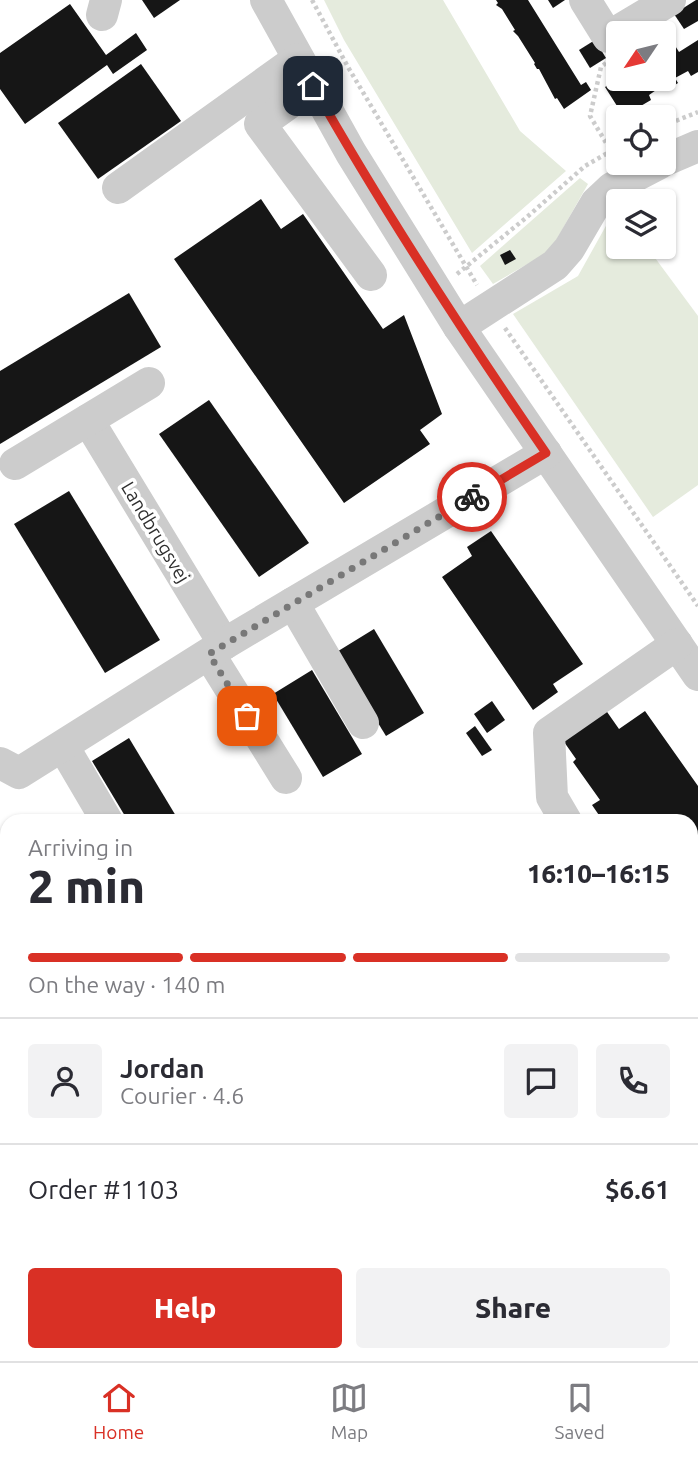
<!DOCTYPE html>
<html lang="en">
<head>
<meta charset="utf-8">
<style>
  :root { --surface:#fff; --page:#f2f2f3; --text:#2b2b33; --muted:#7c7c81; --line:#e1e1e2; --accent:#d93025 }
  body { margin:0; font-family:Ubuntu,sans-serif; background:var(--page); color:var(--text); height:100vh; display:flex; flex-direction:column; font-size:26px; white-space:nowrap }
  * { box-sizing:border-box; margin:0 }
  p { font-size:23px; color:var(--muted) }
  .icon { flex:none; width:38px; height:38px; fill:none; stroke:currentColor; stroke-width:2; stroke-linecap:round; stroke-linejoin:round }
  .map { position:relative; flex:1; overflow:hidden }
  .drawer { position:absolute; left:0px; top:814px; width:698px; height:548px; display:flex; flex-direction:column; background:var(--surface); border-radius:21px 21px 0 0; box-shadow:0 2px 5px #0004 }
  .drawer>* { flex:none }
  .needle { width:46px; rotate:235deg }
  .fabs { position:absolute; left:606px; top:21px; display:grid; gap:14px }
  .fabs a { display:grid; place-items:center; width:70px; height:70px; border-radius:7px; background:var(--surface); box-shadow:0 2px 5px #0004; font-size:35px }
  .pin { position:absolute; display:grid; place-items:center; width:60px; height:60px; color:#fff; margin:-30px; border-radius:14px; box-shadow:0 4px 10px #0006 }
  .courier { position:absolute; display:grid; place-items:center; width:70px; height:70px; margin:-35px; border:5px solid #d93025; border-radius:50%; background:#fff; color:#222; box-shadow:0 2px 9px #0007 }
  .head em { font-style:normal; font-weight:800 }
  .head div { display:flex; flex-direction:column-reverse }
  .head { display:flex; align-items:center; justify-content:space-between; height:119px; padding:0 28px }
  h1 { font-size:46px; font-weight:800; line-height:52px }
  .bar { display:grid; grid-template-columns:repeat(4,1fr); gap:10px 7px; align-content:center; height:84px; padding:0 28px }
  .bar i { height:9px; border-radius:5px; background:var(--line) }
  .bar .current { background:var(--accent) }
  .bar p { grid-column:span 4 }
  .line { display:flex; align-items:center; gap:18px; padding:0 28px; border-top:2px solid var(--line) }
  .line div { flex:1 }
  .round { display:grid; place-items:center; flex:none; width:74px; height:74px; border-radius:7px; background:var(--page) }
  .primary-button { display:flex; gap:14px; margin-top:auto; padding:14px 28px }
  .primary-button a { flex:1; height:80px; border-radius:7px; background:var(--accent); color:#fff; font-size:28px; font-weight:800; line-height:80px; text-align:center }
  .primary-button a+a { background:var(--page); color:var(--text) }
  .menu { display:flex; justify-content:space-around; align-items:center; height:98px; border-top:2px solid var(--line); background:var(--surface); font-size:19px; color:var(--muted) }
  .menu a { display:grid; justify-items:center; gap:4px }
  .menu .current { color:var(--accent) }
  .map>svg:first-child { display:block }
</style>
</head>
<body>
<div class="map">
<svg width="698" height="1361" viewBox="0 0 698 1361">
  <rect width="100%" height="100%" fill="#fff"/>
  <!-- green -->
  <g fill="#e5ebdd">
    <polygon points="324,0 443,0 520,131 566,171 472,253 344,40"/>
    <polygon points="580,178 588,184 550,251 493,284 480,266"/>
    <polygon points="617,206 618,247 647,247 698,316 698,485 653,517 513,314 578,276"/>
  </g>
  <!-- building -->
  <g fill="#161616">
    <polygon points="142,0 180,0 154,18"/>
    <polygon points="496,0 528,0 581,85 586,82 591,90 564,109 557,98 555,99 539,69 537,69 534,64 535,63 518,36 513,31 515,30 502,9 496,5 498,3"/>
    <polygon points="548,0 565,0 553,8"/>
    <polygon points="696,0 698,0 698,21 684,29 674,14"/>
    <polygon points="70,4 106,55 136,33 147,50 113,74 107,65 25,124 0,89 0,53"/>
    <polygon points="595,40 606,58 590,68 579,50"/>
    <polygon points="698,40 698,72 691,76 688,71 675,78 678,83 665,91 662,86 649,95 651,100 639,107 646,117 624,117 605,87 616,80 618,83 625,79 663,79 663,51 674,44 679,52"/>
    <polygon points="141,64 181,121 98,179 58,123"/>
    <polygon points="261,199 281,229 303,214 383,329 404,315 442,414 420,430 430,444 344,503 174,259"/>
    <polygon points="510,250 516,259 505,265 500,255"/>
    <polygon points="129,293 161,347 0,444 0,371"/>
    <polygon points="209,400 309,543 259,577 159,434"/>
    <polygon points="69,491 160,640 105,673 14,524"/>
    <polygon points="491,531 583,664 553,684 558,692 533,710 442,577 472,556 467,547"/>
    <polygon points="374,629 424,713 386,736 335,653"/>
    <polygon points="312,670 362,754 323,777 273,694"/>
    <polygon points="492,701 505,720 487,733 474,714"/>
    <polygon points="605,709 619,729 645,711 698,786 698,846 691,850 691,821 603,821 592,805 600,800 573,762 576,759 562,739"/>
    <polygon points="475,726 492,750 482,756 466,733"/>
    <polygon points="129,738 179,821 128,821 92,761"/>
    <polygon points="698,909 698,997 694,1000 691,997 691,913"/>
    <polygon points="7,1074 7,1106 3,1108 0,1103 0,1078"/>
    <polygon points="691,1115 698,1124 698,1254 691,1244"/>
    <polygon points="0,1271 7,1283 7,1342 0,1346"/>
    <polygon points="294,1354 342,1354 346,1361 282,1361"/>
    <polygon points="524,1354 538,1354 542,1361 529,1361"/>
    <polygon points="604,1354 640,1354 642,1361 605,1361"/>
  </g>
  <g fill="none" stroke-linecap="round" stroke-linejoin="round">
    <!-- path -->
    <g stroke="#ccc" stroke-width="4.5" stroke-dasharray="3.5 3.5" stroke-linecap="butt">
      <polyline points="312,0 348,67 477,285"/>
      <polyline points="606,63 601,67 590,116 611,151"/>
      <polyline points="663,126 698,112"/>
      <polyline points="457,274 527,217 585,166 618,147"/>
      <polyline points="505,328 698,606"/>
    </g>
    <!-- minor -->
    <g stroke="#ccc" stroke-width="32">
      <polyline points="266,0 351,153 459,327 698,675"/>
      <polyline points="585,0 608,37 670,0"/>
      <polyline points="102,15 106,0"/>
      <polyline points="313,86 260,124 371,275"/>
      <polyline points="663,161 698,146"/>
      <polyline points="118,188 298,59"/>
      <polyline points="459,327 555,265 569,249 596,203 612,188 660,163"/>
      <polyline points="88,420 224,644"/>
      <polyline points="15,464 149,383"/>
      <polyline points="293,603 363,723"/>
      <polyline points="209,654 286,778"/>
      <polyline points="63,746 107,821"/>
      <polyline points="0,763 19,773 224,644 546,453"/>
      <polyline points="566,821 552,797 549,733 677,644"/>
      <polyline points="0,1199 7,1211"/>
      <polyline points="92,1354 95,1361"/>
      <polyline points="249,1361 261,1354"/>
    </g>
  </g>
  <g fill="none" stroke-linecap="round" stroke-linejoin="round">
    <!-- done -->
    <polyline stroke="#787878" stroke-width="7" stroke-dasharray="0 12.6" points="247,716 209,654 472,497"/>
    <!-- route -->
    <path stroke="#d93025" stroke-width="9" d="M313,86c72,127 151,248 233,367l-74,44"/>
  </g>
  <g text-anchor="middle" stroke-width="7" stroke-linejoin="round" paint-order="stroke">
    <!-- street labels -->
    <g font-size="19" fill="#2f2f2f" stroke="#fff">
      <text transform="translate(156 532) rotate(59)" y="7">Landbrugsvej</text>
    </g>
  </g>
</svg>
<div class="fabs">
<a><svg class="needle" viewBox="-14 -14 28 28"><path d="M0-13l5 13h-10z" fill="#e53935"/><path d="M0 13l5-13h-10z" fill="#7c7c81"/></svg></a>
<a><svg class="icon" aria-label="locate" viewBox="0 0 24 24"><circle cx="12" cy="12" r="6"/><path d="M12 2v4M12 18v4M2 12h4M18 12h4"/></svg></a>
<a><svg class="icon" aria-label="layers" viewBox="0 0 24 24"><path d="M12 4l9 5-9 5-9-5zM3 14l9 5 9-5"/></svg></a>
</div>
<div class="pin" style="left:247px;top:716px;background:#ea580c"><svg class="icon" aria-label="bag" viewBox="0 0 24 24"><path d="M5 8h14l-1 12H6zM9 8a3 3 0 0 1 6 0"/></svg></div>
<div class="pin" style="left:313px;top:86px;background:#1f2937"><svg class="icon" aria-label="home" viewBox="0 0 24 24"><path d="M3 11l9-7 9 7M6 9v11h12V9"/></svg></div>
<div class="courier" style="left:472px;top:497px"><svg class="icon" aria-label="bike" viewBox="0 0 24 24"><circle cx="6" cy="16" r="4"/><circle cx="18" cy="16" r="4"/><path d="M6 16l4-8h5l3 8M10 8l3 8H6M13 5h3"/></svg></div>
<section class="drawer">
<div class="head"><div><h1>2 min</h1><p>Arriving in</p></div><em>16:10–16:15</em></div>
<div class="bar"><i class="current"></i><i class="current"></i><i class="current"></i><i></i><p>On the way · 140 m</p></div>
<div class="line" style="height:126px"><a class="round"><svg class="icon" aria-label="person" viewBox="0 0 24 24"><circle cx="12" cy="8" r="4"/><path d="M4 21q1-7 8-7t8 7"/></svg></a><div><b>Jordan</b><p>Courier · 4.6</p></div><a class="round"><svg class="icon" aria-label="chat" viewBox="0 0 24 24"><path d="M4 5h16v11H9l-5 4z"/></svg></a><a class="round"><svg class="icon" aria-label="phone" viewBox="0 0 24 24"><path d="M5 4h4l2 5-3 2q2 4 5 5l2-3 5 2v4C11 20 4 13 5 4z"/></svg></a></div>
<div class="line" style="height:91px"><div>Order #1103</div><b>$6.61</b></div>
<div class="primary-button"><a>Help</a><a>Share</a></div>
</section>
</div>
<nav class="menu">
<a class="current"><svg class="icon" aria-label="home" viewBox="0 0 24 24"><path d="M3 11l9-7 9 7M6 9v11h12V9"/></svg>Home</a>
<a><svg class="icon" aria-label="map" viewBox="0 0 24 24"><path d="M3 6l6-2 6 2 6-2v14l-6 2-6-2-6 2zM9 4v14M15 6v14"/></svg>Map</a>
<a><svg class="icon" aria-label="saved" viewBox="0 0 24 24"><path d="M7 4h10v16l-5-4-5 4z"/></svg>Saved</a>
</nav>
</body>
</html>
